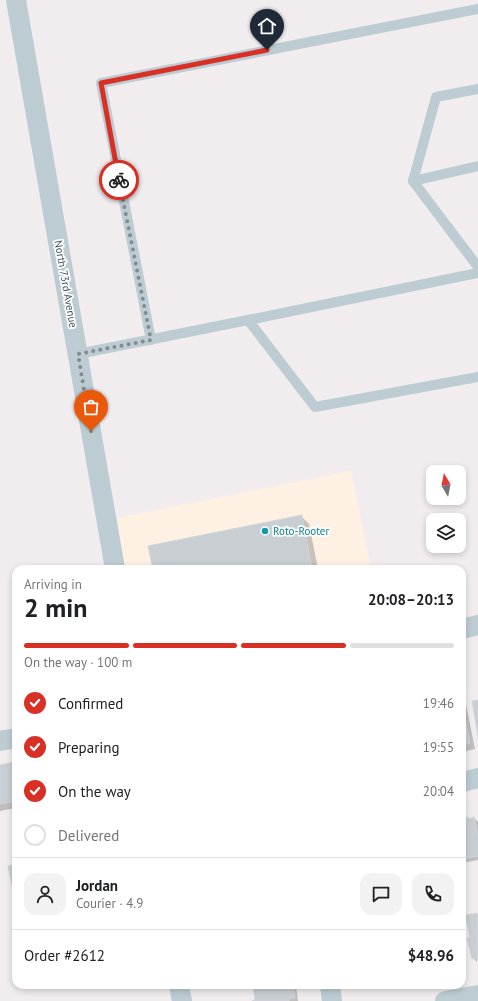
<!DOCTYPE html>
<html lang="en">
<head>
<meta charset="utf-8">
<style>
  :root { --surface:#fff; --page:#f2f2f2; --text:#202124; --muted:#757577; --line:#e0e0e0; --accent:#d93025 }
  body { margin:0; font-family:"PT Sans",sans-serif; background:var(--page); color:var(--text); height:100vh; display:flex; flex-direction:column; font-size:15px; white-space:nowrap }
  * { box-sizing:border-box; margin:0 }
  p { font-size:13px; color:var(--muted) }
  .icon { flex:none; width:22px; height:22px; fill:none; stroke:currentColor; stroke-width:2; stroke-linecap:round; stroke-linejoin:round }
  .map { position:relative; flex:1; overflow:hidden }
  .drawer { position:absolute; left:12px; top:565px; width:454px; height:424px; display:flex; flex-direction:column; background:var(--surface); border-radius:12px; box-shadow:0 2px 6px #0003 }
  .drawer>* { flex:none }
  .needle { width:26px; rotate:350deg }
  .fabs { position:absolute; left:426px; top:465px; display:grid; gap:8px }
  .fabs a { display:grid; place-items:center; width:40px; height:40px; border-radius:8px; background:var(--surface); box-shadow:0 2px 6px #0003; font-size:20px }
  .pin { position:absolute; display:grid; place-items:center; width:34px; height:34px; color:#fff; margin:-41px -17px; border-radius:50% 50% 50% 0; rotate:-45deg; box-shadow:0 0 4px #0007 }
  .pin .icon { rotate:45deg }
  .courier { position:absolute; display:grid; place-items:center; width:40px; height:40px; margin:-20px; border:3px solid #d93025; border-radius:50%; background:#fff; color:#222; box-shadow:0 1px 5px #0007 }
  .headline em { font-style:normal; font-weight:700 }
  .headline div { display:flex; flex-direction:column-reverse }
  .headline { display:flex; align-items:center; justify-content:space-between; height:68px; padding:0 12px }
  h1 { font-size:26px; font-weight:700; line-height:30px }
  .bar { display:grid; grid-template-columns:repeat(4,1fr); gap:6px 4px; align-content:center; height:48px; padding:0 12px }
  .bar i { height:5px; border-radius:3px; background:var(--line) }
  .bar .current { background:var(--accent) }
  .bar p { grid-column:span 4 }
  .line { display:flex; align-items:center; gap:10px; padding:0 12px; border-top:1px solid var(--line) }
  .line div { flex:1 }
  .round { display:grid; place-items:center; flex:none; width:42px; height:42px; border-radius:12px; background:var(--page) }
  ol { padding:0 12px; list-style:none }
  li { display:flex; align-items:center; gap:12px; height:44px }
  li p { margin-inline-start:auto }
  li .icon { padding:4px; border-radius:50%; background:var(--accent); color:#fff; stroke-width:4 }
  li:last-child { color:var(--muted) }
  li i { width:22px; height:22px; border:2px solid var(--line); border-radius:50% }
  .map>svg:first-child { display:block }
</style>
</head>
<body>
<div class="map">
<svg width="478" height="1001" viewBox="0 0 478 1001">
  <rect width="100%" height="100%" fill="#f1edee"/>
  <!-- commercial -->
  <polygon fill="#fef1e4" points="351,471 371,569 125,569 117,518"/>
  <!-- shadow -->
  <g fill="#0003">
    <polygon points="301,516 309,524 318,569 154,569"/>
    <polygon points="462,692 464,694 475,749 462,752"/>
    <polygon points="14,764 16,766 16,808 0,811 0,766"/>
    <polygon points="474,818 478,822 478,860 462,863 462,820"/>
    <polygon points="477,914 478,915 477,962 473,958 471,938"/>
    <polygon points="268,985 296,985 298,1001 256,1001"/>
  </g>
  <!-- building -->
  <g fill="#c9ced3" stroke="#d1d5da">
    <polygon points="302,515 312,569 153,569 148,546"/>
    <polygon points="478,700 478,736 472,701"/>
    <polygon points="462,704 470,743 462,745"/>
    <polygon points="14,762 16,773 16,801 0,804 0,765"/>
    <polygon points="468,817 469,819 474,817 478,836 478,856 462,859 462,819"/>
    <polygon points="16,864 16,904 8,866"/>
    <polygon points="477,913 478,958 472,959 467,938 470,938 465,915"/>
    <polygon points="263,985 293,985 295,998 289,998 289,1001 252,1001 255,1000 253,987"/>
  </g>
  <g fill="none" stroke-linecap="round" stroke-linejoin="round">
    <!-- service -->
    <g stroke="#bcccd2" stroke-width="10">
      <polyline points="413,181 436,97 478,89"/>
      <polyline points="413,181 478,267"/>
      <polyline points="413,181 478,166"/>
      <polyline points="248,320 315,407 478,377"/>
      <polyline points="151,340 101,83 478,9"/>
      <polyline points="78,354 248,320 478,273"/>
    </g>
    <!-- minor -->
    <g stroke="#bcccd2" stroke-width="20">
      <polyline points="16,0 115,569"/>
      <polyline points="462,629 478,625"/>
      <polyline points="0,741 16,738"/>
      <polyline points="462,782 478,778"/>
      <polyline points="179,985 182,1001"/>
      <polyline points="330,985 332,1001"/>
      <polyline points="445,1001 478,995"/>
    </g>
  </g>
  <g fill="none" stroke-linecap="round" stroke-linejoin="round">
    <!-- done -->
    <polyline stroke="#818b90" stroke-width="4" stroke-dasharray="0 7.2" points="91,431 78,354 151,340 119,180"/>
    <!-- route -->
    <polyline stroke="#d93025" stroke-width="5" points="119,180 101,83 267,50"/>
  </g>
  <!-- markers -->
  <circle fill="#0f9aa8" stroke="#fff" stroke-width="1.5" cx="265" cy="531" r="4"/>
  <g text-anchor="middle" stroke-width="3.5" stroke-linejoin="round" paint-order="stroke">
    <!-- street labels -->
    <g font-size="11" fill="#44565d" stroke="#fff">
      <text transform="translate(66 284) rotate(80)" y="4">North 73rd Avenue</text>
    </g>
    <!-- culture labels -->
    <g font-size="11" fill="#0d838f" stroke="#fff" text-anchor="start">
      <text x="273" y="535">Roto-Rooter</text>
    </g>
  </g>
</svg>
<div class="fabs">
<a><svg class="needle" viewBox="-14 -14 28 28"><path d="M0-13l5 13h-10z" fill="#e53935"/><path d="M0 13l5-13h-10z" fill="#757577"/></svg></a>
<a><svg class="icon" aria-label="layers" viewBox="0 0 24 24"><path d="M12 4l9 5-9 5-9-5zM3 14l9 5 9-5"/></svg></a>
</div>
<div class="pin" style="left:91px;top:431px;background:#ea580c"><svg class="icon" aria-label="bag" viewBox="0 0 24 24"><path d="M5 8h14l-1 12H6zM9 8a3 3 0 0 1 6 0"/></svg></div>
<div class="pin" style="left:267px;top:50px;background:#1f2937"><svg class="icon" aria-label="home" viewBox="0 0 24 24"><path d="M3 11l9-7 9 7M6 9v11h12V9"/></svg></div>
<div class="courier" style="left:119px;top:180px"><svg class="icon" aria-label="bike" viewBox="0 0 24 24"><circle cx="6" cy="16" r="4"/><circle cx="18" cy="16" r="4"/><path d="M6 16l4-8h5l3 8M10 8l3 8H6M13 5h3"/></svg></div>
<section class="drawer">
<div class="headline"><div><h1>2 min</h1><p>Arriving in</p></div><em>20:08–20:13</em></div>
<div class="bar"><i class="current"></i><i class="current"></i><i class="current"></i><i></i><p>On the way · 100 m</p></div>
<ol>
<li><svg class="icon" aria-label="check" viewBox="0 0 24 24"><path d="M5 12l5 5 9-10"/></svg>Confirmed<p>19:46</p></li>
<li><svg class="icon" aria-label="check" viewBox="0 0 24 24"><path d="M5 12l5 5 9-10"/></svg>Preparing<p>19:55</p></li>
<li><svg class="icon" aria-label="check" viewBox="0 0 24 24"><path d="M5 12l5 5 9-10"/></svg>On the way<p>20:04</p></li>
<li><i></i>Delivered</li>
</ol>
<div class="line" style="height:72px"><a class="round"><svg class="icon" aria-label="person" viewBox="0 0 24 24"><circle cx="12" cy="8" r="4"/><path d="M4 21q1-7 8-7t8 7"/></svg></a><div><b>Jordan</b><p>Courier · 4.9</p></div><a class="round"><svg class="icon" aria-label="chat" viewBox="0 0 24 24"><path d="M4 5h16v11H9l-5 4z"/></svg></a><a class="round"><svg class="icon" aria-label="phone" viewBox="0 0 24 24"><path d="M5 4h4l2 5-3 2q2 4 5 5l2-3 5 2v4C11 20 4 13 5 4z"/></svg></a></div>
<div class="line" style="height:52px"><div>Order #2612</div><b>$48.96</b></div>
</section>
</div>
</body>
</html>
